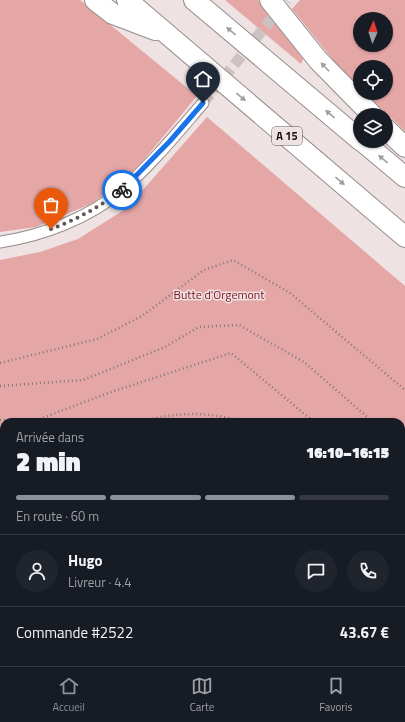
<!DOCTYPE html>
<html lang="fr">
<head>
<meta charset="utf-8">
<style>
  :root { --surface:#171b24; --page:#20242c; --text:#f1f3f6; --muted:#9ea1a6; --line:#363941; --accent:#8c9099 }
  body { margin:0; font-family:"Titillium Web",sans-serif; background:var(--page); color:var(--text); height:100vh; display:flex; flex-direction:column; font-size:15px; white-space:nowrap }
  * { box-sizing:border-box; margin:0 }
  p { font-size:13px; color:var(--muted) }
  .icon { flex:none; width:22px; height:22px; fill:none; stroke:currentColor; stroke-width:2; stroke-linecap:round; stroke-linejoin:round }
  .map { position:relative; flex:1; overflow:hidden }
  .panel { position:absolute; left:0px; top:418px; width:405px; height:248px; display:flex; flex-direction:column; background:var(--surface); border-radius:12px 12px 0 0; box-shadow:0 1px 3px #0004 }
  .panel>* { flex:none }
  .needle { width:26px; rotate:3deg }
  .controls { position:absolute; left:353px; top:12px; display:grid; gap:8px }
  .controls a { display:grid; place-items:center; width:40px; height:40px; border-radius:50%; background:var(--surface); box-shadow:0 1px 3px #0004; font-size:20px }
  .pin { position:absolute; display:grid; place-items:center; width:34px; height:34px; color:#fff; margin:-41px -17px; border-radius:50% 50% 50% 0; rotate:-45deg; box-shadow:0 0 4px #0007 }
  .pin .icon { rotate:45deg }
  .courier { position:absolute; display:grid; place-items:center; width:40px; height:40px; margin:-20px; border:3px solid #1a73e8; border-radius:50%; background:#fff; color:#222; box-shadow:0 1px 5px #0007 }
  .head em { font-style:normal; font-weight:800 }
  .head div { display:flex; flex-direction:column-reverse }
  .head { display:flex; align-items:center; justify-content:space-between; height:68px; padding:0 16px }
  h1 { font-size:26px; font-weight:800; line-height:30px }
  .bar { display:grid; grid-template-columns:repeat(4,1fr); gap:6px 4px; align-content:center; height:48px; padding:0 16px }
  .bar i { height:5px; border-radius:3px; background:var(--line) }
  .bar .on { background:var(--accent) }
  .bar p { grid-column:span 4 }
  .line { display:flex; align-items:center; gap:10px; padding:0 16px; border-top:1px solid var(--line) }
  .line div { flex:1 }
  .round { display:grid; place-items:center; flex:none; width:42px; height:42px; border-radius:21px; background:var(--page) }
  .dock { display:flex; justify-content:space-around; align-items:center; height:56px; border-top:1px solid var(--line); background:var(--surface); font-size:11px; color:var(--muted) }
  .dock a { display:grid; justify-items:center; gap:2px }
  .dock .on { color:var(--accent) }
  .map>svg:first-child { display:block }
</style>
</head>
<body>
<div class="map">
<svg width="405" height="666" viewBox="0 0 405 666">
  <rect width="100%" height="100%" fill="#eee2e2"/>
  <!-- green -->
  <g fill="#e5a6a6" fill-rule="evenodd">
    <polygon points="0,0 80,0 197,96 138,167 93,203 36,227 0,232"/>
    <polygon points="225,0 258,0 303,59 301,64"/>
    <path d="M300,0h105v131l-40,-38h21v-26h-26v22l-22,-23 -46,-57zM360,19h26v26h-26z"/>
    <path d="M207,117l198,169v380h-405v-406l40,-8 38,-13 49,-31zM4,422h397v240h-397z"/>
  </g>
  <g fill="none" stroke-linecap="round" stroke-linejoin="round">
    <!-- minor-tunnel -->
    <polyline stroke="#cdc2c2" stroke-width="11" stroke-dasharray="11 5.5" stroke-linecap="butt" points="203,103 287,0"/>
    <defs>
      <path id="minor" d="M0,242c42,-6 89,-24 122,-52 30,-26 55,-57 81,-87"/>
      <g id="motorway">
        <polyline points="95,0 113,14 155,30"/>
        <polyline points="127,0 405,237"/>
        <polyline points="194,0 360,140"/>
        <polyline points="270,0 318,60 372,115"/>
        <polyline points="386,129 405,147"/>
        <polyline points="362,141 405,177"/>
      </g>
    </defs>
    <!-- minor casing -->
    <use href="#minor" stroke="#968c8b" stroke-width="13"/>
    <!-- motorway casing -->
    <use href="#motorway" stroke="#968c8b" stroke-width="22"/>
    <!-- path -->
    <g stroke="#817979" stroke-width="2.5" stroke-dasharray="1 3" stroke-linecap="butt">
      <polyline points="0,363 97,339 142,316 204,270 233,260 290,293 405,390"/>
      <polyline points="0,386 83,380 165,347 199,327 239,325 304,362 373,422"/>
      <polyline points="0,420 37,422"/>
      <polyline points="32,422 108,393 231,353 314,422"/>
      <path d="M137,422c37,-9 69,-12 106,0"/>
      <polyline points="401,446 405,450"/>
      <polyline points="401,487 405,489"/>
      <polyline points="401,535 405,540"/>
      <polyline points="401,575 405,568"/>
      <polyline points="0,637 4,638"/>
      <polyline points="77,662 89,666"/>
      <polyline points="126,662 129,666"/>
      <polyline points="222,662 225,666"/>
      <polyline points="350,666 353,662"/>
    </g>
    <!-- minor -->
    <use href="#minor" stroke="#fff" stroke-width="11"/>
    <!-- motorway -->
    <use href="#motorway" stroke="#fff" stroke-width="20"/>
  </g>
  <!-- one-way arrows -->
  <defs><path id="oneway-solid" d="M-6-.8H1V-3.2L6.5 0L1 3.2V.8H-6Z"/></defs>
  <g fill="#a09e9e">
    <use href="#oneway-solid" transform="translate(231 31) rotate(-140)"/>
    <use href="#oneway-solid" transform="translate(325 67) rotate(-134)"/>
    <use href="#oneway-solid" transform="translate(241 97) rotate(40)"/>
    <use href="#oneway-solid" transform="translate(330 114) rotate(-140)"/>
    <use href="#oneway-solid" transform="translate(383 159) rotate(-140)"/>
    <use href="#oneway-solid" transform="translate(340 181) rotate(40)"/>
  </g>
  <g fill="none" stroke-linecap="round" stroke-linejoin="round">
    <!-- done -->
    <path stroke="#5e5858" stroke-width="4" stroke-dasharray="0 7.2" d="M51,229c25,-9 50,-23 71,-39"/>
    <!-- route -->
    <polyline stroke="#1a73e8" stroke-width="5" points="122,190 170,141 203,103"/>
  </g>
  <g text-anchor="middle" stroke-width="3" stroke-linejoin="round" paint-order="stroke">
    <!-- shield labels -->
    <rect fill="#eee2e2" stroke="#534d4d" stroke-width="1" x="272" y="127" width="30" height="18" rx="3"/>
    <g font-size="11" font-weight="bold" fill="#110d0d">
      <text x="287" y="140">A 15</text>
    </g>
    <!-- park labels -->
    <g font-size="12" fill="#801324" stroke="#eee2e2">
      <text x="219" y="299">Butte d'Orgemont</text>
    </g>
  </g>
</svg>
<div class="controls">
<a><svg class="needle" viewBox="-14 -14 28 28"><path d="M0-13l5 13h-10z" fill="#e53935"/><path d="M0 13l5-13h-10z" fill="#9ea1a6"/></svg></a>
<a><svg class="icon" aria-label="locate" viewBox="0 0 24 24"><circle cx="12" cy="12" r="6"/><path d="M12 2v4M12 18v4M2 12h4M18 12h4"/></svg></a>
<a><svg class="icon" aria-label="layers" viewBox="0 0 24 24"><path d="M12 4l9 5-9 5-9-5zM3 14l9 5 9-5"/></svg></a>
</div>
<div class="pin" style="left:51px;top:229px;background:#ea580c"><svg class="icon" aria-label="bag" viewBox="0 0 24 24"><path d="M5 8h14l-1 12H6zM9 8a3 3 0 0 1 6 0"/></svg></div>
<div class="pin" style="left:203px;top:103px;background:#1f2937"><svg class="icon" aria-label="home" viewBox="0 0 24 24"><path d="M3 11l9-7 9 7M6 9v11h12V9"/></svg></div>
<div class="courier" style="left:122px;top:190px"><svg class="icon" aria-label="bike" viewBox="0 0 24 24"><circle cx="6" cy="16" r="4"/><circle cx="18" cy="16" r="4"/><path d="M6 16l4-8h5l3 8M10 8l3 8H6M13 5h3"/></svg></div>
<section class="panel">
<div class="head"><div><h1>2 min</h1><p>Arrivée dans</p></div><em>16:10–16:15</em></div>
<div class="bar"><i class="on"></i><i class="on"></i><i class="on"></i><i></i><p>En route · 60 m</p></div>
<div class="line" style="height:72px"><a class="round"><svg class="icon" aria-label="person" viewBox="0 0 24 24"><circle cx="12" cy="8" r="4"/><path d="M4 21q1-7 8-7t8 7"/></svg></a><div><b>Hugo</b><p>Livreur · 4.4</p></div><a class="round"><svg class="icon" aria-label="chat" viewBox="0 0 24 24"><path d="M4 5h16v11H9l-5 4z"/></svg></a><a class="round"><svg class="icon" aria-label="phone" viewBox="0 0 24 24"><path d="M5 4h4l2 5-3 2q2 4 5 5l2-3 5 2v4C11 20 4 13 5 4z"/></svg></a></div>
<div class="line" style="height:52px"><div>Commande #2522</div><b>43.67 €</b></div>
</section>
</div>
<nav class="dock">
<a class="on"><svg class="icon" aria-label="home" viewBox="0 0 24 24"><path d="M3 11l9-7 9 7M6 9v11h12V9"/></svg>Accueil</a>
<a><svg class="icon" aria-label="map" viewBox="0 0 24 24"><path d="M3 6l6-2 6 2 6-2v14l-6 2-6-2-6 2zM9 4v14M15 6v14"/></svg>Carte</a>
<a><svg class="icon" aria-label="saved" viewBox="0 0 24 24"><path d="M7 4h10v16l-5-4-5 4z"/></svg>Favoris</a>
</nav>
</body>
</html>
